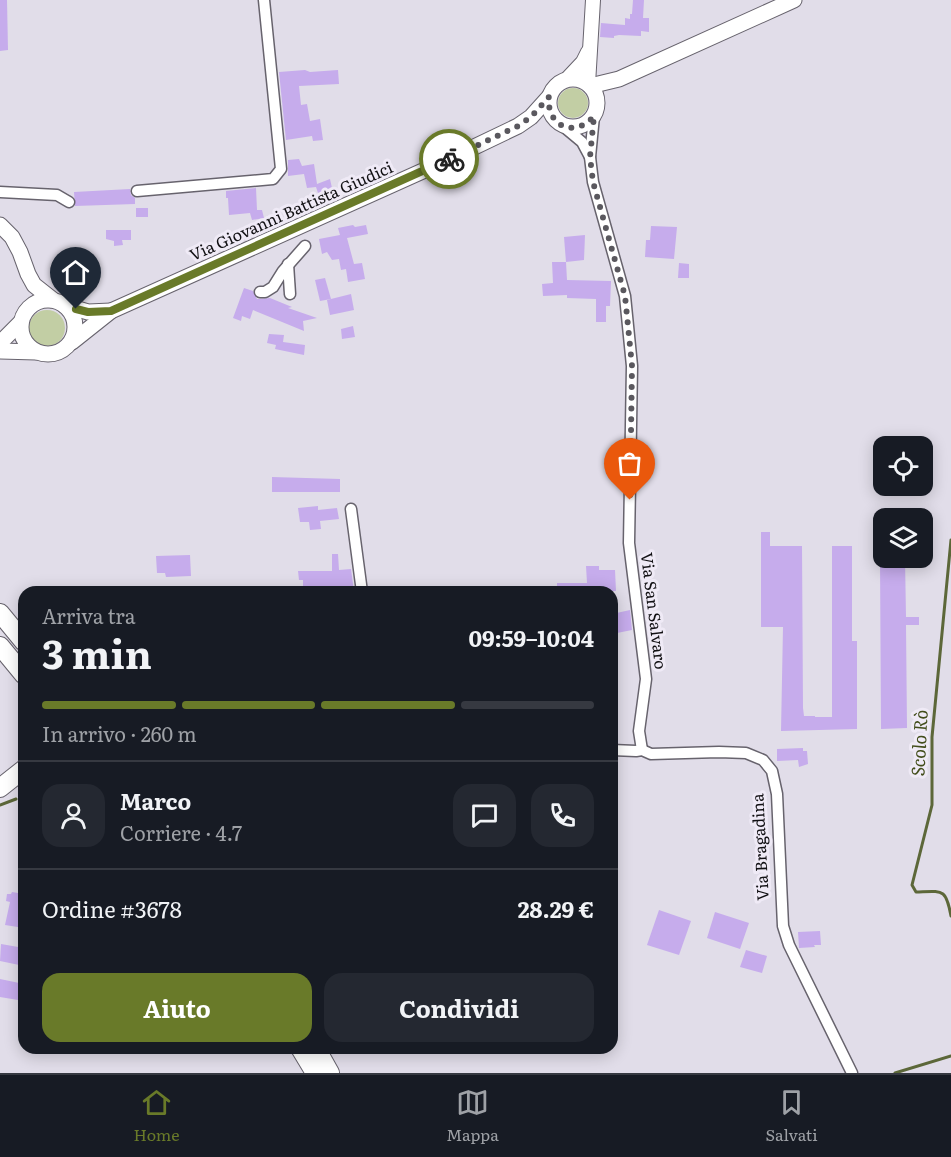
<!DOCTYPE html>
<html lang="it">
<head>
<meta charset="utf-8">
<style>
  :root { --surface:#171b24; --page:#242831; --text:#f1f3f6; --muted:#9ea1a6; --line:#363941; --accent:#697a29 }
  body { margin:0; font-family:Literata,serif; background:var(--page); color:var(--text); height:100vh; display:flex; flex-direction:column; font-size:22px; white-space:nowrap }
  * { box-sizing:border-box; margin:0 }
  p { font-size:20px; color:var(--muted) }
  .icon { flex:none; width:33px; height:33px; fill:none; stroke:currentColor; stroke-width:2; stroke-linecap:round; stroke-linejoin:round }
  .map { position:relative; flex:1; overflow:hidden }
  .details { position:absolute; left:18px; top:586px; width:600px; height:468px; display:flex; flex-direction:column; background:var(--surface); border-radius:18px; box-shadow:0 3px 15px #0003 }
  .details>* { flex:none }
  .tools { position:absolute; left:873px; top:436px; display:grid; gap:12px }
  .tools a { display:grid; place-items:center; width:60px; height:60px; border-radius:12px; background:var(--surface); box-shadow:0 3px 15px #0003; font-size:30px }
  .pin { position:absolute; display:grid; place-items:center; width:51px; height:51px; color:#fff; margin:-62px -26px; border-radius:50% 50% 50% 0; rotate:-45deg; box-shadow:0 0 6px #0007 }
  .pin .icon { rotate:45deg }
  .courier { position:absolute; display:grid; place-items:center; width:60px; height:60px; margin:-30px; border:4px solid #697a29; border-radius:50%; background:#fff; color:#222; box-shadow:0 2px 8px #0007 }
  .overview em { font-style:normal; font-weight:700 }
  .overview div { display:flex; flex-direction:column-reverse }
  .overview { display:flex; align-items:center; justify-content:space-between; height:102px; padding:0 24px }
  h1 { font-size:39px; font-weight:700; line-height:45px }
  .bar { display:grid; grid-template-columns:repeat(4,1fr); gap:9px 6px; align-content:center; height:72px; padding:0 24px }
  .bar i { height:8px; border-radius:4px; background:var(--line) }
  .bar .on { background:var(--accent) }
  .bar p { grid-column:span 4 }
  .line { display:flex; align-items:center; gap:15px; padding:0 24px; border-top:2px solid var(--line) }
  .line div { flex:1 }
  .round { display:grid; place-items:center; flex:none; width:63px; height:63px; border-radius:18px; background:var(--page) }
  .primary-button { display:flex; gap:12px; margin-top:auto; padding:12px 24px }
  .primary-button a { flex:1; height:69px; border-radius:18px; background:var(--accent); color:#fff; font-size:24px; font-weight:700; line-height:69px; text-align:center }
  .primary-button a+a { background:var(--page); color:var(--text) }
  .dock { display:flex; justify-content:space-around; align-items:center; height:84px; border-top:2px solid var(--line); background:var(--surface); font-size:16px; color:var(--muted) }
  .dock a { display:grid; justify-items:center; gap:3px }
  .dock .on { color:var(--accent) }
  .map>svg:first-child { display:block }
</style>
</head>
<body>
<div class="map">
<svg width="951" height="1073" viewBox="0 0 951 1073">
  <rect width="100%" height="100%" fill="#e1dde9"/>
  <!-- green -->
  <g fill="#c2cea4">
    <circle cx="573" cy="103" r="15"/>
    <circle cx="47" cy="328" r="18"/>
  </g>
  <g fill="none" stroke-linecap="round" stroke-linejoin="round">
    <!-- stream -->
    <g stroke="#5c6739" stroke-width="3">
      <path d="M951,540l-19,197v68l-20,80 4,7c27,-1 30,-4 35,24"/>
      <polyline points="0,805 16,799"/>
      <polyline points="895,1073 951,1056"/>
    </g>
  </g>
  <!-- building -->
  <g fill="#c6acec">
    <polygon points="0,0 7,0 8,50 0,51"/>
    <polygon points="633,0 644,0 643,18 649,18 649,32 641,31 641,36 619,35 614,36 614,38 600,37 601,23 625,25 625,18 630,19 630,14 632,14"/>
    <polygon points="305,70 310,72 338,70 339,84 299,86 301,105 307,104 310,121 320,119 323,140 313,141 312,136 286,140 279,72"/>
    <polygon points="299,159 302,166 314,164 317,184 330,179 332,188 318,193 316,187 307,188 304,174 288,176 288,160"/>
    <polygon points="256,188 257,210 262,210 264,218 252,220 250,213 229,215 228,198 226,198 226,191"/>
    <polygon points="130,189 131,195 135,198 135,204 75,206 74,192"/>
    <rect x="136" y="208" width="12" height="9"/>
    <polygon points="353,225 355,227 366,225 368,234 347,238 354,264 362,263 365,279 348,282 346,269 341,270 339,259 332,260 327,252 322,254 319,239 340,235 338,228"/>
    <polygon points="651,226 677,227 674,259 645,257 646,240 650,240"/>
    <polygon points="106,230 131,230 131,240 122,240 123,245 114,246 114,241 106,239"/>
    <polygon points="585,235 584,260 566,262 564,237"/>
    <polygon points="552,262 566,262 567,280 611,281 610,306 606,306 606,322 596,322 596,299 567,298 567,295 543,296 542,284 553,283"/>
    <polygon points="679,263 689,264 689,278 678,278"/>
    <polygon points="325,278 331,299 320,301 315,280"/>
    <polygon points="244,288 253,291 257,299 270,298 292,307 288,308 317,318 303,321 304,331 253,310 250,319 242,316 241,321 233,318"/>
    <polygon points="351,294 354,310 330,315 327,300"/>
    <polygon points="353,326 355,337 342,339 341,329"/>
    <polygon points="269,334 284,335 283,342 305,345 304,355 275,349 276,345 267,343"/>
    <polygon points="272,477 340,479 340,492 272,492"/>
    <polygon points="318,506 318,510 337,508 339,519 320,521 321,529 310,530 309,522 300,522 298,508"/>
    <polygon points="761,532 770,532 770,546 802,546 803,708 804,716 815,716 815,717 832,717 832,546 852,546 852,641 857,641 857,729 781,731 783,627 761,627"/>
    <polygon points="332,554 338,554 339,570 351,569 354,592 303,592 303,580 299,580 298,571 332,571"/>
    <polygon points="190,555 191,576 166,577 165,573 157,573 156,556"/>
    <polygon points="880,558 905,558 906,617 919,617 919,625 906,625 907,728 881,729"/>
    <polygon points="586,566 599,566 599,570 615,570 616,591 557,591 557,583 587,583"/>
    <polygon points="630,610 632,630 612,634 612,614"/>
    <polygon points="803,748 803,751 807,751 808,764 799,767 798,760 777,761 777,749"/>
    <polygon points="12,892 24,894 24,928 5,925 10,902 6,901 7,894 11,894"/>
    <polygon points="659,910 691,921 679,955 647,945"/>
    <polygon points="715,912 749,923 740,949 707,938"/>
    <polygon points="820,931 821,945 814,945 815,947 799,948 798,932"/>
    <polygon points="1,944 24,948 24,966 0,961"/>
    <polygon points="746,950 767,956 762,973 740,967"/>
    <polygon points="0,979 24,984 24,1001 0,997"/>
  </g>
  <g fill="none" stroke-linecap="round" stroke-linejoin="round">
    <defs>
      <g id="minor">
        <polyline points="594,116 590,157 593,182 625,296 632,366 629,543 646,679 639,731 642,750"/>
        <polyline points="564,127 582,142 590,157"/>
        <polyline points="137,191 273,179 281,169 264,0"/>
        <polyline points="0,192 57,195 69,202"/>
        <polyline points="288,264 290,294"/>
        <polyline points="260,292 265,292 273,287 283,271 305,246"/>
        <polyline points="351,509 362,592"/>
        <polyline points="612,750 636,751 642,750 651,754 719,752 746,753 763,760 772,771 777,794 783,926 789,945 852,1073"/>
      </g>
      <g id="tertiary">
        <polyline points="567,79 583,62 588,52"/>
        <polyline points="588,84 593,0"/>
      </g>
      <g id="secondary">
        <circle cx="573" cy="103" r="24"/>
        <polyline points="590,86 619,79 794,0"/>
        <polyline points="0,225 12,237 20,252 28,274 34,285 53,300"/>
        <circle cx="48" cy="327" r="27"/>
        <polyline points="64,305 88,312 111,311"/>
        <polyline points="72,342 111,311 445,161 518,126 531,117 549,97"/>
        <polyline points="0,343 21,322"/>
        <polyline points="0,351 36,352"/>
      </g>
      <g id="trunk">
        <polyline points="0,613 24,642"/>
        <polyline points="0,646 24,675"/>
        <polyline points="0,788 24,769"/>
        <polyline points="300,1048 315,1073"/>
        <polyline points="316,1048 330,1073"/>
      </g>
    </defs>
    <!-- minor casing -->
    <use href="#minor" stroke="#67636d" stroke-width="13"/>
    <!-- tertiary casing -->
    <use href="#tertiary" stroke="#67636d" stroke-width="16"/>
    <!-- secondary casing -->
    <use href="#secondary" stroke="#67636d" stroke-width="17"/>
    <!-- trunk casing -->
    <use href="#trunk" stroke="#67636d" stroke-width="20"/>
    <!-- minor -->
    <use href="#minor" stroke="#fff" stroke-width="10"/>
    <!-- tertiary -->
    <use href="#tertiary" stroke="#fff" stroke-width="14"/>
    <!-- secondary -->
    <use href="#secondary" stroke="#fff" stroke-width="15"/>
    <!-- trunk -->
    <use href="#trunk" stroke="#fff" stroke-width="18"/>
  </g>
  <g fill="none" stroke-linecap="round" stroke-linejoin="round">
    <!-- done -->
    <path stroke="#5a585e" stroke-width="6" stroke-dasharray="0 10.8" d="M449,159l69,-33 13,-9 18,-20c-3,29 26,42 45,19l-4,41 3,25 32,114 7,70 -2,134"/>
    <!-- route -->
    <polyline stroke="#697a29" stroke-width="8" points="76,309 88,312 111,311 449,159"/>
  </g>
  <g text-anchor="middle" stroke-width="6" stroke-linejoin="round" paint-order="stroke">
    <!-- street labels -->
    <g font-size="16" fill="#111013" stroke="#efeaf6">
      <text transform="translate(291 211) rotate(-24)" y="6">Via Giovanni Battista Giudici</text>
      <text transform="translate(654 611) rotate(83)" y="6">Via San Salvaro</text>
      <text transform="translate(760 847) rotate(-93)" y="6">Via Bragadina</text>
    </g>
    <!-- water labels -->
    <g font-size="18" font-style="italic" fill="#424d1b" stroke="#efeaf6">
      <text transform="translate(920 743) rotate(-87)" y="6">Scolo Rò</text>
    </g>
  </g>
</svg>
<div class="tools">
<a><svg class="icon" aria-label="locate" viewBox="0 0 24 24"><circle cx="12" cy="12" r="6"/><path d="M12 2v4M12 18v4M2 12h4M18 12h4"/></svg></a>
<a><svg class="icon" aria-label="layers" viewBox="0 0 24 24"><path d="M12 4l9 5-9 5-9-5zM3 14l9 5 9-5"/></svg></a>
</div>
<div class="pin" style="left:630px;top:500px;background:#ea580c"><svg class="icon" aria-label="bag" viewBox="0 0 24 24"><path d="M5 8h14l-1 12H6zM9 8a3 3 0 0 1 6 0"/></svg></div>
<div class="pin" style="left:76px;top:309px;background:#1f2937"><svg class="icon" aria-label="home" viewBox="0 0 24 24"><path d="M3 11l9-7 9 7M6 9v11h12V9"/></svg></div>
<div class="courier" style="left:449px;top:159px"><svg class="icon" aria-label="bike" viewBox="0 0 24 24"><circle cx="6" cy="16" r="4"/><circle cx="18" cy="16" r="4"/><path d="M6 16l4-8h5l3 8M10 8l3 8H6M13 5h3"/></svg></div>
<section class="details">
<div class="overview"><div><h1>3 min</h1><p>Arriva tra</p></div><em>09:59–10:04</em></div>
<div class="bar"><i class="on"></i><i class="on"></i><i class="on"></i><i></i><p>In arrivo · 260 m</p></div>
<div class="line" style="height:108px"><a class="round"><svg class="icon" aria-label="person" viewBox="0 0 24 24"><circle cx="12" cy="8" r="4"/><path d="M4 21q1-7 8-7t8 7"/></svg></a><div><b>Marco</b><p>Corriere · 4.7</p></div><a class="round"><svg class="icon" aria-label="chat" viewBox="0 0 24 24"><path d="M4 5h16v11H9l-5 4z"/></svg></a><a class="round"><svg class="icon" aria-label="phone" viewBox="0 0 24 24"><path d="M5 4h4l2 5-3 2q2 4 5 5l2-3 5 2v4C11 20 4 13 5 4z"/></svg></a></div>
<div class="line" style="height:78px"><div>Ordine #3678</div><b>28.29 €</b></div>
<div class="primary-button"><a>Aiuto</a><a>Condividi</a></div>
</section>
</div>
<nav class="dock">
<a class="on"><svg class="icon" aria-label="home" viewBox="0 0 24 24"><path d="M3 11l9-7 9 7M6 9v11h12V9"/></svg>Home</a>
<a><svg class="icon" aria-label="map" viewBox="0 0 24 24"><path d="M3 6l6-2 6 2 6-2v14l-6 2-6-2-6 2zM9 4v14M15 6v14"/></svg>Mappa</a>
<a><svg class="icon" aria-label="saved" viewBox="0 0 24 24"><path d="M7 4h10v16l-5-4-5 4z"/></svg>Salvati</a>
</nav>
</body>
</html>
